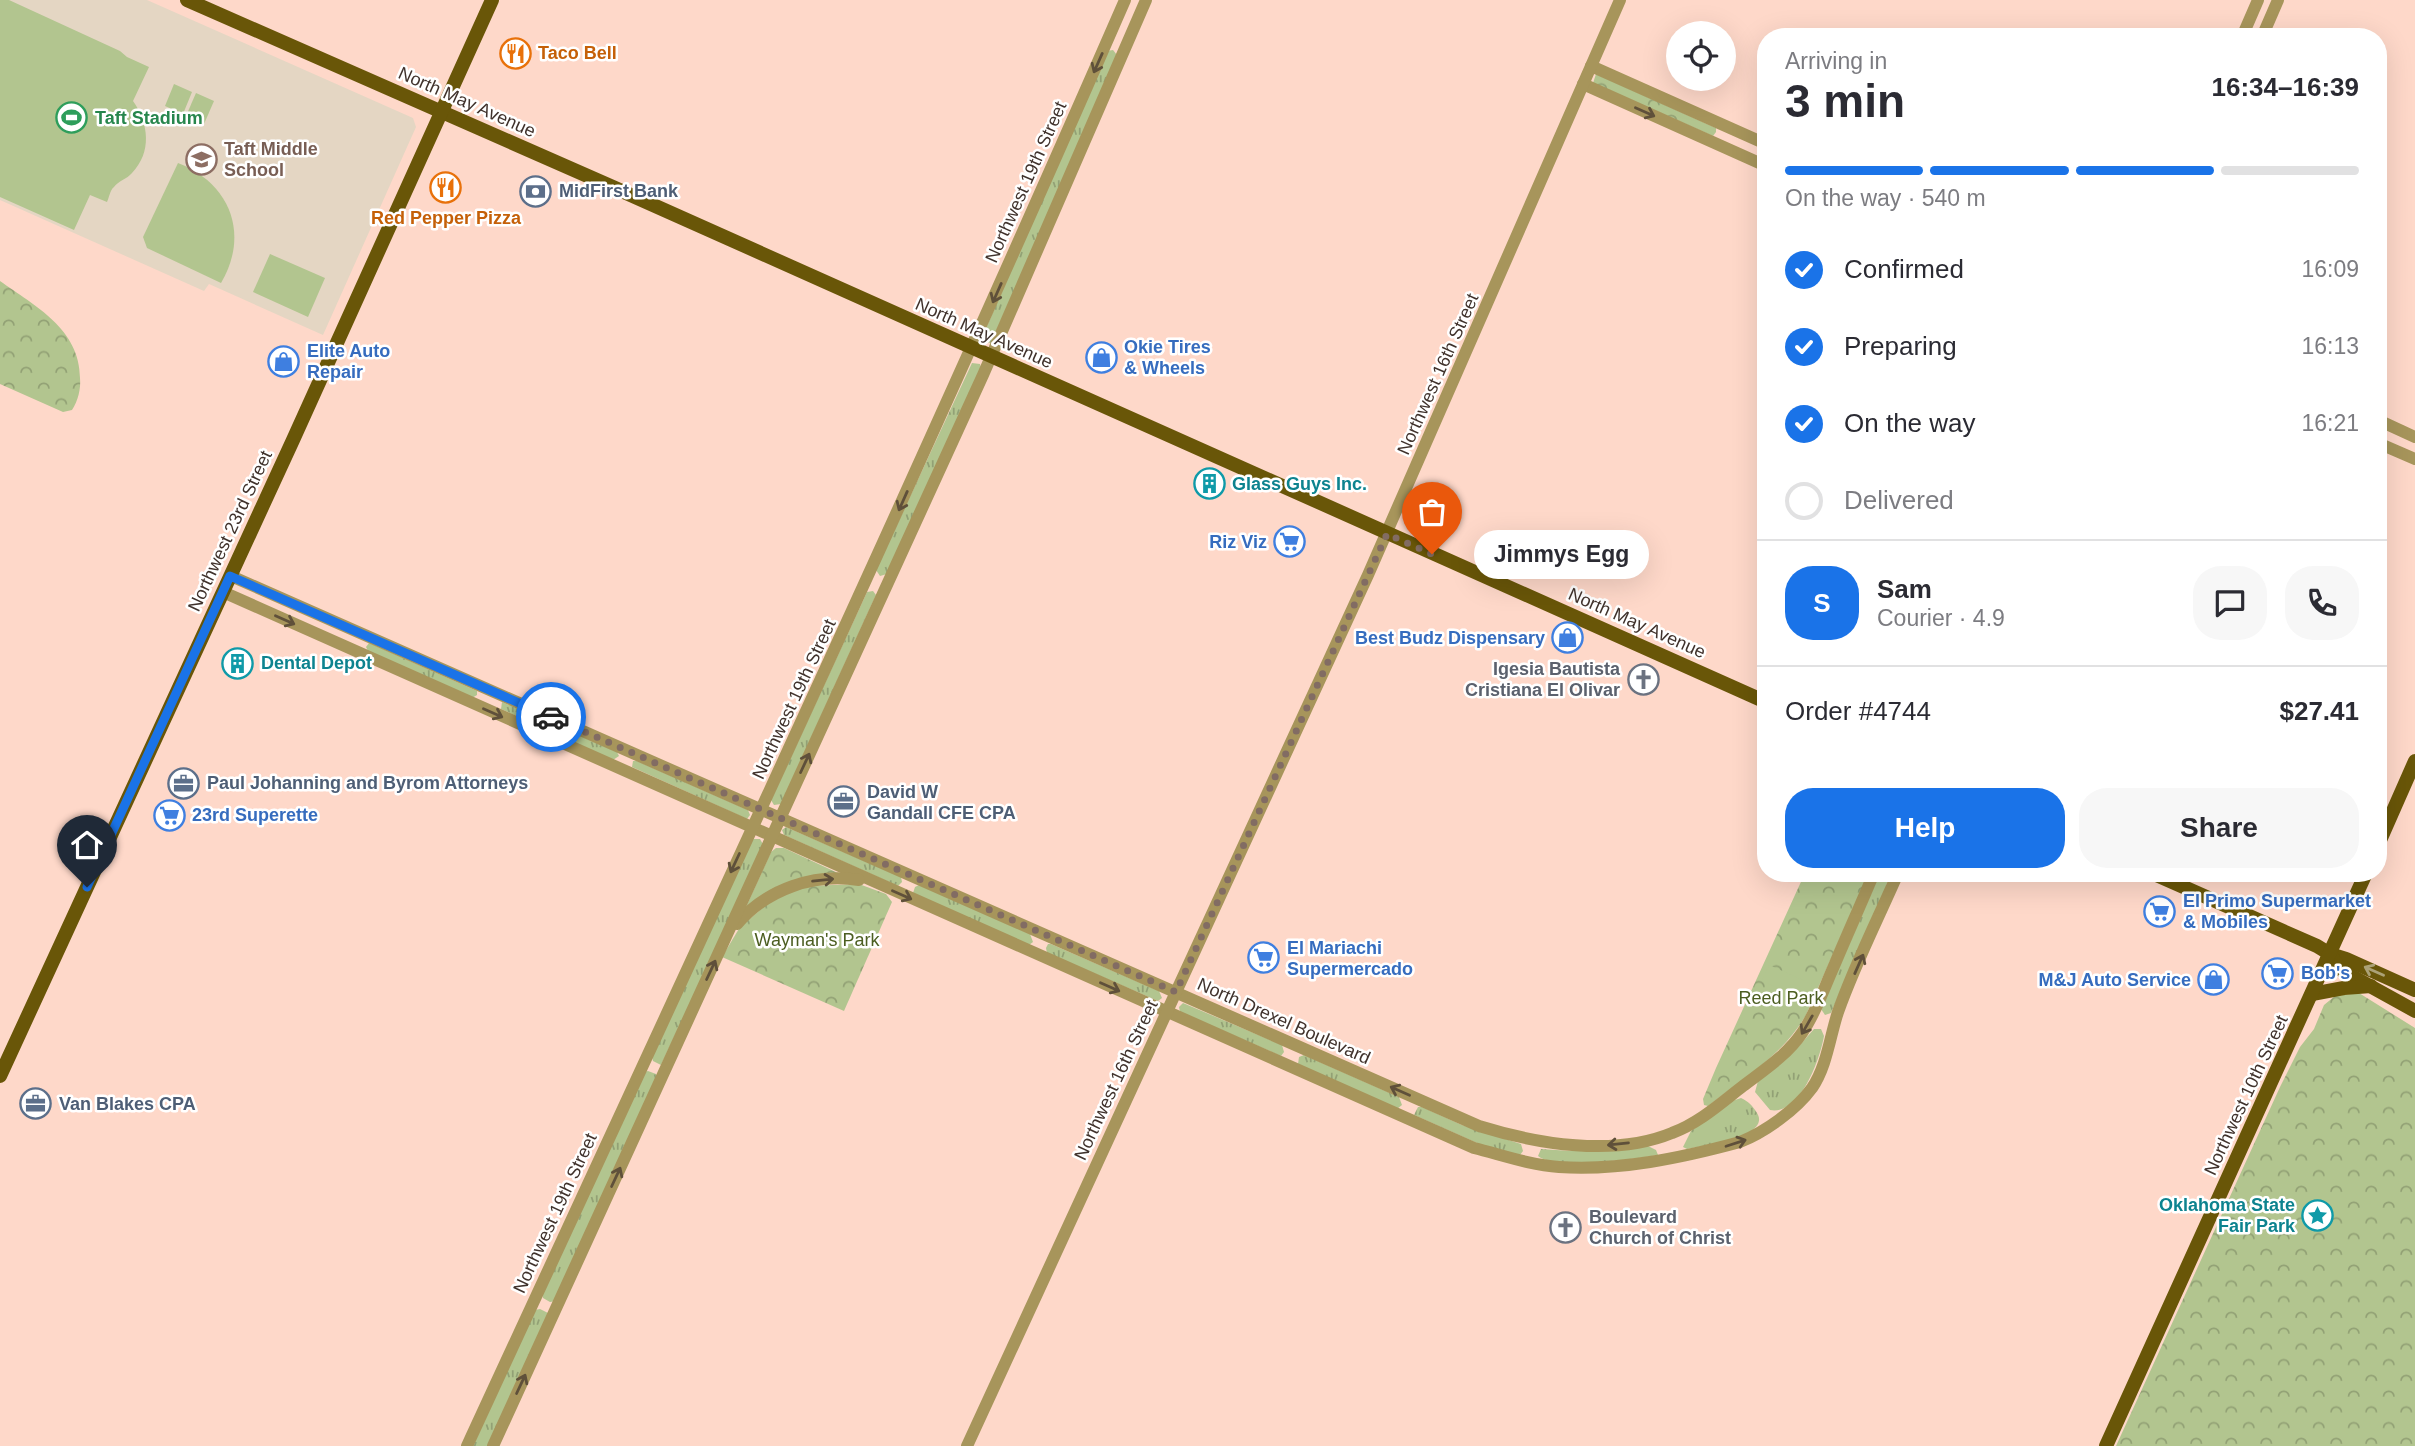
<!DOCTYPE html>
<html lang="en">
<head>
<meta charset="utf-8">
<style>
  :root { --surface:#fff; --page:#f7f7f7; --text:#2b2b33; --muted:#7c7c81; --line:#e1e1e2; --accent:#1a73e8 }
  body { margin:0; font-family:Arial,sans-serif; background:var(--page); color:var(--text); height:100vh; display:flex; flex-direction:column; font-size:26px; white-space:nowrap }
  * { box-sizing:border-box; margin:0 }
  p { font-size:23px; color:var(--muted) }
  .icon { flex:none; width:38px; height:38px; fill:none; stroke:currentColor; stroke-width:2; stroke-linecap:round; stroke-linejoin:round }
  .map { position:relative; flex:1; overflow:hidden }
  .side { position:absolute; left:1757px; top:28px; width:630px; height:854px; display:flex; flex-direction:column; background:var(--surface); border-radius:28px; box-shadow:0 7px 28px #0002 }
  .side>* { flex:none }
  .buttons { position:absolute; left:1666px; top:21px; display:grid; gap:14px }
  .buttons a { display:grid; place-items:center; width:70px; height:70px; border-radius:50%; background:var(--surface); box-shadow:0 7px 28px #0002; font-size:35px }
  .pin { position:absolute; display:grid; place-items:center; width:60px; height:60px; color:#fff; margin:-72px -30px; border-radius:50% 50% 50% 0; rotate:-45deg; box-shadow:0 0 7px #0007 }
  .pin .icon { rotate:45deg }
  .courier { position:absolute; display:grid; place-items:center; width:70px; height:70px; margin:-35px; border:5px solid #1a73e8; border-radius:50%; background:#fff; color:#222; box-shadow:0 2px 9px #0007 }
  .bubble { position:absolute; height:49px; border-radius:24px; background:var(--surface); box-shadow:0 7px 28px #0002; font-size:23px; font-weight:700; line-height:49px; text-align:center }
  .headline em { font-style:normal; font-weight:700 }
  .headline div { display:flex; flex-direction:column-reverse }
  .headline { display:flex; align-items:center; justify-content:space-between; height:119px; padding:0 28px }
  h1 { font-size:46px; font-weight:700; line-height:52px }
  .bar { display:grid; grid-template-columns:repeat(4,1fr); gap:10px 7px; align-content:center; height:84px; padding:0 28px }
  .bar i { height:9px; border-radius:5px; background:var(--line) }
  .bar .current { background:var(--accent) }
  .bar p { grid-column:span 4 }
  .line { display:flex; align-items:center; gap:18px; padding:0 28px; border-top:2px solid var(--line) }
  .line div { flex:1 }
  .round { display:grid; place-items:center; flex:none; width:74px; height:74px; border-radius:28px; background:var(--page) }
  ol { padding:0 28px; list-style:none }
  li { display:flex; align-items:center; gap:21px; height:77px }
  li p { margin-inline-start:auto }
  li .icon { padding:7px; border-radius:50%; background:var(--accent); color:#fff; stroke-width:4 }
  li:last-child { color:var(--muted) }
  li i { width:38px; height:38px; border:4px solid var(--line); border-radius:50% }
  .cta { display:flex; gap:14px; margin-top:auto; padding:14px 28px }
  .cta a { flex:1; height:80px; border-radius:28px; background:var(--accent); color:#fff; font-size:28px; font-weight:700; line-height:80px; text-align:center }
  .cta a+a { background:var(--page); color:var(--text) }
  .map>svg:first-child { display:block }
</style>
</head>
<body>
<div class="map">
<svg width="2415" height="1446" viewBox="0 0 2415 1446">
  <defs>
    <pattern id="grass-tufts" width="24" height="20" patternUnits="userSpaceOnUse" patternTransform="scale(1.75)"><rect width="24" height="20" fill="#b2c58f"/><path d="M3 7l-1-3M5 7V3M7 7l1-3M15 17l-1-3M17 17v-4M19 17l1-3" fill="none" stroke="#92a175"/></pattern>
    <pattern id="park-crowns" width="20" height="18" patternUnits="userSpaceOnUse" patternTransform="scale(1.75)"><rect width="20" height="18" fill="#b2c58f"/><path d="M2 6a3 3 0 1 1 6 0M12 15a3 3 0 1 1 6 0" fill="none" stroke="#92a175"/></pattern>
  </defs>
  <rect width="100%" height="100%" fill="#fed8c9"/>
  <!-- education -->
  <polygon fill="#e4d6c3" points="0,0 147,0 413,118 416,127 323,335 209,284 204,291 0,200"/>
  <!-- grass -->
  <g fill="url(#grass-tufts)">
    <polygon points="1113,50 1117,55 991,343 985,342 983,335 1107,51"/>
    <polygon points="972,363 980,364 981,368 887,574 880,576 876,570"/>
    <polygon points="873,591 876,595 781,804 774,805 771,800 867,592"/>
    <polygon points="369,643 477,691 477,695 472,698 368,651 366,647"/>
    <polygon points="502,702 617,752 619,756 613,760 501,709"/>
    <polygon points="633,761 637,761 748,810 750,815 747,819 632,767"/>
    <polygon points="786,827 901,877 902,882 898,886 784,835 782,830"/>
    <polygon points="754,839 760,839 764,846 661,1065 653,1061 652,1057 750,841"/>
    <polygon points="1880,873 1890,873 1884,893 1831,1013 1825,1015 1821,1009"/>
    <polygon points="919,885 1030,934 1033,942 1029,945 913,893 915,887"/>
    <polygon points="1048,944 1051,944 1159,991 1162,998 1158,1001 1047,953 1046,948"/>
    <polygon points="1183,1003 1282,1045 1284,1052 1281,1056 1180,1012 1179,1007"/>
    <path d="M1814,1029h7l3,7c-4,23 -24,80 -54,74l-15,-18 3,-11 41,-35z"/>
    <polygon points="1304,1055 1399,1097 1402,1105 1397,1109 1298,1064 1299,1057"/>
    <polygon points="648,1071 656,1074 658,1079 556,1301 550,1302 543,1298 542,1294 644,1072"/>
    <path d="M1741,1098c7,3 12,8 16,15 15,24 -55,33 -70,36l-4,-2 8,-16 41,-30z"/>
    <polygon points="1418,1107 1422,1107 1462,1125 1521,1144 1523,1151 1520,1155 1486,1147 1414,1115"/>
    <path d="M1648,1146l8,4 2,5c-22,4 -104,15 -120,1l3,-7 30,2z"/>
    <polygon points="540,1309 548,1313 489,1446 473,1446 535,1310"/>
  </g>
  <!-- park -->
  <g fill="url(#park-crowns)">
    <polygon points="1596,74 1716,128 1716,132 1713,136 1593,83"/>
    <path d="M0,281c35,25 80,48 80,97 1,11 -2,23 -8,32l-9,2 -63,-28z"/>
    <polygon points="776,848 784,848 838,873 745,909 771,852"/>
    <path d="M1805,873h64l-63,142c-23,40 -62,63 -98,91l-4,-1 -1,-6 13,-31z"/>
    <polygon points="859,884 886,894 892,902 844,1011 722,957 740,927 771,901 806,886"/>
    <polygon points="2359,993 2415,1028 2415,1446 2116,1446 2280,1087 2300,1047 2314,1029 2324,1005 2335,996"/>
  </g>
  <!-- garden -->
  <g fill="#b2c58f">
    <path d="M0,0h9l111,51 7,6 22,10 -16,34c16,23 19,51 -1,72 -5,6 -14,8 -18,14 -4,3 -5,11 -7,15l-17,-7 -16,35 -74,-33z"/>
    <polygon points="174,84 192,92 183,114 165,106"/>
    <polygon points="196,93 214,101 204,124 186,116"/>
    <path d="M178,163c52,20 72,71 43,120l-74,-35 -4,-11z"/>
    <polygon points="270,254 325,278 308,317 253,292"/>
    <polygon points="1769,965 1812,984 1805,1000 1762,981"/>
  </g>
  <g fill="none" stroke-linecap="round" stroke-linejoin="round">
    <!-- minor -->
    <g stroke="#a7955b" stroke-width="12">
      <polyline points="2242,37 2258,0"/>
      <polyline points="2262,37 2278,0"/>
      <polyline points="1591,66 1766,144"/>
      <polyline points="1583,84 1766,166"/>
      <polyline points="2378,420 2415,437"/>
      <polyline points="2378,443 2415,459"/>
      <path d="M231,576l1248,550c58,18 135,31 193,7 27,-10 49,-30 71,-47 21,-16 44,-31 59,-53 14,-20 22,-45 32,-67 13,-31 27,-62 40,-93"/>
      <path d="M223,592l1251,556c28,7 56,17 85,19 60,4 122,-9 181,-25 25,-10 56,-32 72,-54 15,-22 18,-52 26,-76 17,-48 40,-93 60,-139"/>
      <path d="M737,924c30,-35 77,-51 122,-44"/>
      <path d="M467,1446c222,-481 446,-960 658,-1446"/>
      <polyline points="493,1446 983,375 1146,0"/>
      <polyline points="967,1446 1368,575 1620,0"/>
    </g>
    <!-- major -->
    <g stroke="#695608" stroke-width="14">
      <polyline points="187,0 615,188 1766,702"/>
      <polyline points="2378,845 2415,761"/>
      <polyline points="2152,873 2317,946 2330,954 2346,959 2415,990"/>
      <polyline points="2330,954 2341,970 2415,1011"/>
      <polyline points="2312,994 2344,988 2371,986"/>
      <polyline points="0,1076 293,440 492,0"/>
      <polyline points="2106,1446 2366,873"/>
    </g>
  </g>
  <!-- one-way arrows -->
  <defs><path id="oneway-shaft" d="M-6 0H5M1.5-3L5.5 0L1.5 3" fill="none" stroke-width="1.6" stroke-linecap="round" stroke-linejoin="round" transform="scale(1.75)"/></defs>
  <g stroke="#5f503a">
    <use href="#oneway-shaft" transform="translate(1098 63) rotate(114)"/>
    <use href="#oneway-shaft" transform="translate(1645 112) rotate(24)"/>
    <use href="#oneway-shaft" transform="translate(997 293) rotate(114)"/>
    <use href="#oneway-shaft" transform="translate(903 501) rotate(114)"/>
    <use href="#oneway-shaft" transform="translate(285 620) rotate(24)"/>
    <use href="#oneway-shaft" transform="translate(493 713) rotate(24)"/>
    <use href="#oneway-shaft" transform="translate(805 763) rotate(-65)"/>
    <use href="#oneway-shaft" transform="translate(735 863) rotate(115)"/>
    <use href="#oneway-shaft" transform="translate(823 880) rotate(-6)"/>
    <use href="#oneway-shaft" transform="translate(902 895) rotate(24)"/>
    <use href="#oneway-shaft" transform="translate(1859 964) rotate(-66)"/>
    <use href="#oneway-shaft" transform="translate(711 970) rotate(-65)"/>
    <use href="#oneway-shaft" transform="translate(1110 987) rotate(24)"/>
    <use href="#oneway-shaft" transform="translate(1807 1025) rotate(120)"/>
    <use href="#oneway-shaft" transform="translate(1400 1091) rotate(-156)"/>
    <use href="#oneway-shaft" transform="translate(1736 1143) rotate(-18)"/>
    <use href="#oneway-shaft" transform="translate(1618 1144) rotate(174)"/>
    <use href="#oneway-shaft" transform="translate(616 1177) rotate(-65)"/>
    <use href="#oneway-shaft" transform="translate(521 1384) rotate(-65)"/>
  </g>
  <use stroke="#aca277" href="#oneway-shaft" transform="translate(2374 971) rotate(-156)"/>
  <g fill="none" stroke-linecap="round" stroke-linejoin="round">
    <!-- done -->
    <polyline stroke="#826c63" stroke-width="7" stroke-dasharray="0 12.6" points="551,717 1176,992 1387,534 1432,554"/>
    <!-- route -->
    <polyline stroke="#1a73e8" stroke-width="9" points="87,887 230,576 551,717"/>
  </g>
  <!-- icons -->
  <defs>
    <symbol id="restaurant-ring" viewBox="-11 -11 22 22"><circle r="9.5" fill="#fff" stroke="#e8710a" stroke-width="1.5"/><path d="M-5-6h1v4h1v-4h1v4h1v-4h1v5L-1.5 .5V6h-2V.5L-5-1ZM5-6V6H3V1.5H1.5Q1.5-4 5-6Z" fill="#e8710a"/></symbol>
    <symbol id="stadium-ring" viewBox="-11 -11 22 22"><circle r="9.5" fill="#fff" stroke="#2e9e5b" stroke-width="1.5"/><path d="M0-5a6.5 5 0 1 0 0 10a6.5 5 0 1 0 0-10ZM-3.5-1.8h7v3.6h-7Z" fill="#2e9e5b"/></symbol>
    <symbol id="school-ring" viewBox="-11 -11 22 22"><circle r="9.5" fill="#fff" stroke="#8d6e63" stroke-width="1.5"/><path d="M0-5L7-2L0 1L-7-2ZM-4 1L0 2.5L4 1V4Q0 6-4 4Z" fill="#8d6e63"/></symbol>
    <symbol id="bank-ring" viewBox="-11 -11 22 22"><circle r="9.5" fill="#fff" stroke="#5c6f8a" stroke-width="1.5"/><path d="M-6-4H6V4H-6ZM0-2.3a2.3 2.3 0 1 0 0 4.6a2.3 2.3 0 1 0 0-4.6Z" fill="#5c6f8a"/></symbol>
    <symbol id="shop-ring" viewBox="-11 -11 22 22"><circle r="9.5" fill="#fff" stroke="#3f7fe0" stroke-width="1.5"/><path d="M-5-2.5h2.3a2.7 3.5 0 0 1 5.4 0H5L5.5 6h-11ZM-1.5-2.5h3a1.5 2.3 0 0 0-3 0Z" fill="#3f7fe0"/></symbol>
    <symbol id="building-ring" viewBox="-11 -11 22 22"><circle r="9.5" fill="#fff" stroke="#0f9aa8" stroke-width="1.5"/><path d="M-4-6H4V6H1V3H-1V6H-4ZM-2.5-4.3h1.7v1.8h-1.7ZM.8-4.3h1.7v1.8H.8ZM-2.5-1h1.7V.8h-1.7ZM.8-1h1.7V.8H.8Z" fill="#0f9aa8"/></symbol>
    <symbol id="supermarket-ring" viewBox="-11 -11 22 22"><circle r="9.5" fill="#fff" stroke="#3f7fe0" stroke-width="1.5"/><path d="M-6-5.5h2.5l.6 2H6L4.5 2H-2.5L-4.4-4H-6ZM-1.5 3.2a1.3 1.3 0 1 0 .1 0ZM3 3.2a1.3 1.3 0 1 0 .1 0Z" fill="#3f7fe0"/></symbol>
    <symbol id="church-ring" viewBox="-11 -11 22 22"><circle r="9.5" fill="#fff" stroke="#6b7280" stroke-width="1.5"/><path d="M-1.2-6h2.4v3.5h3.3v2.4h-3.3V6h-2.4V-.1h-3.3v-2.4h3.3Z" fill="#6b7280"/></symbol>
    <symbol id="office-ring" viewBox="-11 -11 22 22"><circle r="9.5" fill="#fff" stroke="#5c6f8a" stroke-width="1.5"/><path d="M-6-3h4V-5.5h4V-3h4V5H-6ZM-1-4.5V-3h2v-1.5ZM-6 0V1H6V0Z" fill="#5c6f8a"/></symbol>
    <symbol id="sight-ring" viewBox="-11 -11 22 22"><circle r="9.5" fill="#fff" stroke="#0f9aa8" stroke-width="1.5"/><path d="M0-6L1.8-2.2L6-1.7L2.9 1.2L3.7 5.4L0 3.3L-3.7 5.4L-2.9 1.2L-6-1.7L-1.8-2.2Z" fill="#0f9aa8"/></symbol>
  </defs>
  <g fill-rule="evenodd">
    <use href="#restaurant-ring" x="498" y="36" width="35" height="35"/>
    <use href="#stadium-ring" x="54" y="100" width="35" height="35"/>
    <use href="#school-ring" x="184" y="142" width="35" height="35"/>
    <use href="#restaurant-ring" x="428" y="170" width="35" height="35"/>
    <use href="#bank-ring" x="518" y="174" width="35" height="35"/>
    <use href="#shop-ring" x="1084" y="340" width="35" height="35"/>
    <use href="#shop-ring" x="266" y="344" width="35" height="35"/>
    <use href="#building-ring" x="1192" y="466" width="35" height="35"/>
    <use href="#supermarket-ring" x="1272" y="524" width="35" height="35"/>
    <use href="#shop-ring" x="1550" y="620" width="35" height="35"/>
    <use href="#building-ring" x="220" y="646" width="35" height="35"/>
    <use href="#church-ring" x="1626" y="662" width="35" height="35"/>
    <use href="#office-ring" x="166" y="766" width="35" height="35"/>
    <use href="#office-ring" x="826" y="784" width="35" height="35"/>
    <use href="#supermarket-ring" x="152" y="798" width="35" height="35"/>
    <use href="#supermarket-ring" x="2142" y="894" width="35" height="35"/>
    <use href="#supermarket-ring" x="1246" y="940" width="35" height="35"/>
    <use href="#supermarket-ring" x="2260" y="956" width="35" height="35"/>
    <use href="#shop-ring" x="2196" y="962" width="35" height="35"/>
    <use href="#office-ring" x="18" y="1086" width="35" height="35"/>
    <use href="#sight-ring" x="2300" y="1198" width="35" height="35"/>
    <use href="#church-ring" x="1548" y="1210" width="35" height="35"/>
  </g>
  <g text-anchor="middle" stroke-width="5" stroke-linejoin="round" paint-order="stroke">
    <!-- food labels -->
    <g font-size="18" font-weight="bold" fill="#c56008" stroke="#fff" text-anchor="start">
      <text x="538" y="59">Taco Bell</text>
      <text x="446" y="224" text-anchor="middle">Red Pepper Pizza</text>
    </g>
    <!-- street labels -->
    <g font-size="18" fill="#40322c" stroke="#fff">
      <text transform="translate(467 102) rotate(24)" y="6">North May Avenue</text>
      <text transform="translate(1026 182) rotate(-66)" y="6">Northwest 19th Street</text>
      <text transform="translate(984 333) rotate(24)" y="6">North May Avenue</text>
      <text transform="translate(1438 374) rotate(-66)" y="6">Northwest 16th Street</text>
      <text transform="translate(230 531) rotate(-65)" y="6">Northwest 23rd Street</text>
      <text transform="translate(1637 623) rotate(24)" y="6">North May Avenue</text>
      <text transform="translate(794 699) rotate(-65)" y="6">Northwest 19th Street</text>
      <text transform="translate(1284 1021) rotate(24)" y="6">North Drexel Boulevard</text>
      <text transform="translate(1116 1080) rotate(-65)" y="6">Northwest 16th Street</text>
      <text transform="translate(2246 1095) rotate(-65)" y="6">Northwest 10th Street</text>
      <text transform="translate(555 1213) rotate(-65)" y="6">Northwest 19th Street</text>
    </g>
    <!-- leisure labels -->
    <g font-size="18" font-weight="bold" fill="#27864d" stroke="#fff" text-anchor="start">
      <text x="95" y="124">Taft Stadium</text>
    </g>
    <!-- education labels -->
    <g font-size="18" font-weight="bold" fill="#785e54" stroke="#fff" text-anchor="start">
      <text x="224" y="155">Taft Middle<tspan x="224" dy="21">School</tspan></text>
    </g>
    <!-- service labels -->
    <g font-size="18" font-weight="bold" fill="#4e5e75" stroke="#fff" text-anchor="start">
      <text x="559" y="197">MidFirst Bank</text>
      <text x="207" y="789">Paul Johanning and Byrom Attorneys</text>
      <text x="867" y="798">David W<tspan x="867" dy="21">Gandall CFE CPA</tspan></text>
      <text x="59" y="1110">Van Blakes CPA</text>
    </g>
    <!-- shop labels -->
    <g font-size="18" font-weight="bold" fill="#366cbe" stroke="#fff" text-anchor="start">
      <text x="1124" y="353">Okie Tires<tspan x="1124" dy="21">&amp; Wheels</tspan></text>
      <text x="307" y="357">Elite Auto<tspan x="307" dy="21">Repair</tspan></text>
      <text x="1267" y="548" text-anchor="end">Riz Viz</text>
      <text x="1545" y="644" text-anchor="end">Best Budz Dispensary</text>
      <text x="192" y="821">23rd Superette</text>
      <text x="2183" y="907">El Primo Supermarket<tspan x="2183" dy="21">&amp; Mobiles</tspan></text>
      <text x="1287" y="954">El Mariachi<tspan x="1287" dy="21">Supermercado</tspan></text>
      <text x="2301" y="979">Bob's</text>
      <text x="2191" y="986" text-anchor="end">M&amp;J Auto Service</text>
    </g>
    <!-- culture labels -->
    <g font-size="18" font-weight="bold" fill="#0d838f" stroke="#fff" text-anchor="start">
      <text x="1232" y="490">Glass Guys Inc.</text>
      <text x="261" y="669">Dental Depot</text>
      <text x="2295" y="1211" text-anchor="end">Oklahoma State<tspan x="2295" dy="21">Fair Park</tspan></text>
    </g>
    <!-- worship labels -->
    <g font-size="18" font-weight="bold" fill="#5b616d" stroke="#fff" text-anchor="end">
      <text x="1620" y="675">Igesia Bautista<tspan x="1620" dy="21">Cristiana El Olivar</tspan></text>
      <text x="1589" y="1223" text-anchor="start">Boulevard<tspan x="1589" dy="21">Church of Christ</tspan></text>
    </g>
    <!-- park labels -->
    <g font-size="18" fill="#4c5e21" stroke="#fff">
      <text x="817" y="946">Wayman's Park</text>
      <text x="1781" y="1004">Reed Park</text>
    </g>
  </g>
</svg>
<div class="buttons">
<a><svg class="icon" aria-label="locate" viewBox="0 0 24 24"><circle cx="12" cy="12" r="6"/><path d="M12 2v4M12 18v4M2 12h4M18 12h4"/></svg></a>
</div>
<div class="pin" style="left:1432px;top:554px;background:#ea580c"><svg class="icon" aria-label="bag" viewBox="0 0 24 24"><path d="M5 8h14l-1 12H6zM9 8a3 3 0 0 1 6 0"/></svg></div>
<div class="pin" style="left:87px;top:887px;background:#1f2937"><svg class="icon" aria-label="home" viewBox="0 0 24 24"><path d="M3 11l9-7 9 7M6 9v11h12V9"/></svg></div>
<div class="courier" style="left:551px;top:717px"><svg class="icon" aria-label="car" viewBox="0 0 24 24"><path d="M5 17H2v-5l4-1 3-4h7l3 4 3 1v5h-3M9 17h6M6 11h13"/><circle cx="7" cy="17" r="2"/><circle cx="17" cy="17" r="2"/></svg></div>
<div class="bubble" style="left:1474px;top:530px;width:175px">Jimmys Egg</div>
<section class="side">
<div class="headline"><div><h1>3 min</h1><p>Arriving in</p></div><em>16:34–16:39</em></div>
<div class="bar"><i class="current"></i><i class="current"></i><i class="current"></i><i></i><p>On the way · 540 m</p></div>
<ol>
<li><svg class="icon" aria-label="check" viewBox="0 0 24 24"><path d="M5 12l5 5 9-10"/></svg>Confirmed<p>16:09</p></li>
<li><svg class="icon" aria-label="check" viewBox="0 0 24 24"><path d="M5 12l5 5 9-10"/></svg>Preparing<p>16:13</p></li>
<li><svg class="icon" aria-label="check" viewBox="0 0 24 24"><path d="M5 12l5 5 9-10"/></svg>On the way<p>16:21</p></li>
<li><i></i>Delivered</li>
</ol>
<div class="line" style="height:126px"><b class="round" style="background:var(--accent);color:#fff">S</b><div><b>Sam</b><p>Courier · 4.9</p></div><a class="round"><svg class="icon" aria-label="chat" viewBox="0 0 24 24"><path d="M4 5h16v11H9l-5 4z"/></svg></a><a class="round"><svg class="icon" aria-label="phone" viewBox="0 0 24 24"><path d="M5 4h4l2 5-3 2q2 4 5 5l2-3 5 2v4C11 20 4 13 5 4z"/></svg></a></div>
<div class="line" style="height:91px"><div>Order #4744</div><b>$27.41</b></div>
<div class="cta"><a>Help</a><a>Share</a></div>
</section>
</div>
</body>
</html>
